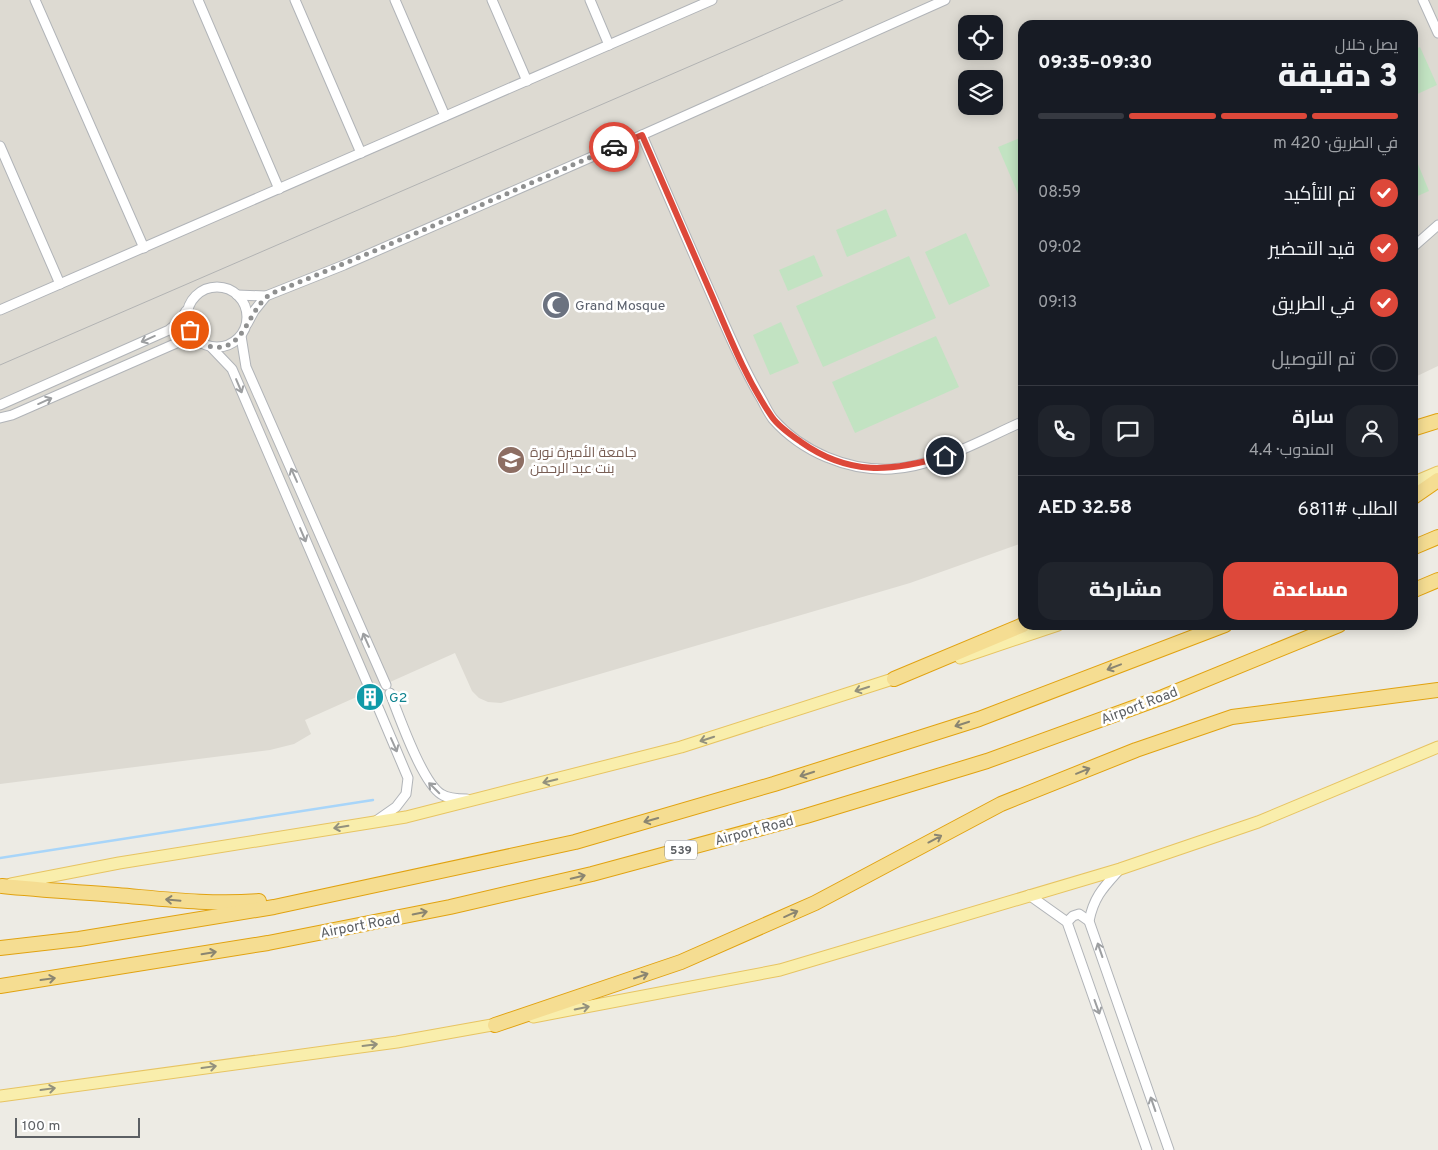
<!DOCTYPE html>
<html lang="ar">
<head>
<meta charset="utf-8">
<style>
  :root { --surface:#171b24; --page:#20242c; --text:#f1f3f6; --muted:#9ea1a6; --line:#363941; --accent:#dd483a }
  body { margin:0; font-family:Overpass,Cairo,sans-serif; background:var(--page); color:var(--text); direction:rtl; height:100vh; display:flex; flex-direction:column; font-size:19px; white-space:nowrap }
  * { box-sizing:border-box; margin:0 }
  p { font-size:16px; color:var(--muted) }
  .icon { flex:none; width:28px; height:28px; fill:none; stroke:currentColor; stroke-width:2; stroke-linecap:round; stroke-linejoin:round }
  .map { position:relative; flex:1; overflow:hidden; direction:ltr }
  .sheet { position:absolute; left:1018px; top:20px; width:400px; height:610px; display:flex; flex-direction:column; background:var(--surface); border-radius:15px; box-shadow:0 2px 12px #0003; direction:rtl }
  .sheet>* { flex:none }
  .controls { position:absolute; left:958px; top:15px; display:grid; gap:10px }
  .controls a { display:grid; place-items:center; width:45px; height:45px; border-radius:10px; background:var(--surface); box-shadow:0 2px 12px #0003; font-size:25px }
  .scale { position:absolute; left:15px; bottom:12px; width:125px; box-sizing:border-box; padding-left:5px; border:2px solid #5c5f63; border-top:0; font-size:14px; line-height:18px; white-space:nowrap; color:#5c5f63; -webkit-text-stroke:4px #fff; paint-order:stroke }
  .pin { position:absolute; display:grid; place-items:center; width:42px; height:42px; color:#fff; margin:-21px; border:2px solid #fff; border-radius:50%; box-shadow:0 1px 5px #0007 }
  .courier { position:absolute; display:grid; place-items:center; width:50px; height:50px; margin:-25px; border:4px solid #dd483a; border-radius:50%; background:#fff; color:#222; box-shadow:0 1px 6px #0007 }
  .overview em { font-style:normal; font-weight:800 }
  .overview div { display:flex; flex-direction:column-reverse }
  .overview { display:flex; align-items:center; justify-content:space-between; height:85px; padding:0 20px }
  h1 { font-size:32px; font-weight:800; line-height:38px }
  .bar { display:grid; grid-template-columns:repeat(4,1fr); gap:8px 5px; align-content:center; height:60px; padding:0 20px }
  .bar i { height:6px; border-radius:4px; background:var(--line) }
  .bar .current { background:var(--accent) }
  .bar p { grid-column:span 4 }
  .line { display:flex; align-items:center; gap:12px; padding:0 20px; border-top:1px solid var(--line) }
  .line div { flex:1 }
  .round { display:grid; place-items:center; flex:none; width:52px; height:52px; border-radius:15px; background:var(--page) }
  ol { padding:0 20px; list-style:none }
  li { display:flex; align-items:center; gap:15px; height:55px }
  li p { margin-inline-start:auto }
  li .icon { padding:5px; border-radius:50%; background:var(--accent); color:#fff; stroke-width:4 }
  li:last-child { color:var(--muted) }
  li i { width:28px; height:28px; border:2px solid var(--line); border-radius:50% }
  .cta { display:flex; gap:10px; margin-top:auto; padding:10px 20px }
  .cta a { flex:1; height:58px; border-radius:15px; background:var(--accent); color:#fff; font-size:20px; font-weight:800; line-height:58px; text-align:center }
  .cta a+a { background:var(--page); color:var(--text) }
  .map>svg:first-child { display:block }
</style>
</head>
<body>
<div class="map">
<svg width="1438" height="1150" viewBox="0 0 1438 1150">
  <rect width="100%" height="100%" fill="#edebe4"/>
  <!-- education -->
  <path fill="#dddad2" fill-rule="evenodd" d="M0,0h1438v366l-25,12 -1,-353h-390v518l-112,40 -409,120 -13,-1 -9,-4 -7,-7 -17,-38 -150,67 6,14 -17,10 -24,6 -270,34zM966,24h28v27h-28zM966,79h28v27h-28z"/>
  <!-- green -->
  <g fill="#c2e3c2">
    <polygon points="1420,47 1437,85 1413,96 1413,50"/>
    <polygon points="1022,137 1022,203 998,147"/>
    <polygon points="1413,152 1429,191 1413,198 1412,198"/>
    <polygon points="886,209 897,236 847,257 836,230"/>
    <polygon points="966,233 990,286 949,305 925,252"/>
    <polygon points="814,255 823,276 788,291 779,270"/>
    <polygon points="909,256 936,318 823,367 796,306"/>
    <polygon points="781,322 799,363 770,375 753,335"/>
    <polygon points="936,336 959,387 855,433 832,382"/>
  </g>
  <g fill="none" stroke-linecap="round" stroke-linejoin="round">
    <!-- stream -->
    <polyline stroke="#a8d5f9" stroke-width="2.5" points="0,858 373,800"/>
    <defs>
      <g id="minor">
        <polyline points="35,0 144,248"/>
        <polyline points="198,0 279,189"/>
        <polyline points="295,0 361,153"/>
        <polyline points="395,0 445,116"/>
        <polyline points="492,0 527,81"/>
        <polyline points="590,0 609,45"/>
        <polyline points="1423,0 1438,33"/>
        <path d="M642,135c25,59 51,118 77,177 13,29 26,60 43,88 3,6 7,14 11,19 29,33 75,52 118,50 46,-3 90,-29 131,-47"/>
        <polyline points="0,146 60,284"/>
        <polyline points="1412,248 1438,225"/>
        <circle cx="217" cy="317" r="30"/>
        <polyline points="237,295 266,296 344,265 642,135 945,0"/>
        <polyline points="0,310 712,0"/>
        <polyline points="247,324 254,311 266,296"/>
        <polyline points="241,336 246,367 386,685"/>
        <polyline points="211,347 232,369 371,692"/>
        <polyline points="0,405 169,330 181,320 186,311"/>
        <polyline points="0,418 12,415 179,342 189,341 201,343"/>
        <path d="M390,693c9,23 32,89 51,101 7,5 17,5 26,5"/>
        <polyline points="375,700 408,778 406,794 396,807 376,821"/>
        <path d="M1120,869c-16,18 -26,27 -31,52l80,229"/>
        <polyline points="1029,895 1067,922 1147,1150"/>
        <polyline points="1067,922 1073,916 1079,914 1089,921"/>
      </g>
      <g id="major">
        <polyline points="1412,483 1438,472"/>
        <polyline points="960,658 1058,625"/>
        <polyline points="11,884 119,863 406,817 681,747 902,676"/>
        <polyline points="533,1017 780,970 1120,869 1258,822 1438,747"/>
        <polyline points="0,1096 397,1042 503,1023"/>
      </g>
      <g id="highway">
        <polyline points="1412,429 1438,421"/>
        <polyline points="1412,498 1438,480"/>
        <polyline points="1412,548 1438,537"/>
        <polyline points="1412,591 1438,580"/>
        <polyline points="894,679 1023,625"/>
        <path d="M2,886c39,4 77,6 115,9 47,4 94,10 142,6"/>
        <polyline points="0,948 79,939 274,907 575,842 774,784 979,719 1225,625"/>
        <polyline points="0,986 268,943 450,907 592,874 806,816 987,761 1163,697 1339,625"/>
        <polyline points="495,1025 681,962 815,903 1001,804 1136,750 1232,717 1438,690"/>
      </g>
    </defs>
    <!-- minor casing -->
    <use href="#minor" stroke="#b1b4b8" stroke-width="11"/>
    <!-- major casing -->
    <use href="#major" stroke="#e7c462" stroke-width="13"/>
    <!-- highway casing -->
    <use href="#highway" stroke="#e1a210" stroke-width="16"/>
    <!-- minor -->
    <use href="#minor" stroke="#fff" stroke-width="9"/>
    <!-- major -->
    <use href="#major" stroke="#f9eeac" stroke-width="11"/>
    <!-- highway -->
    <use href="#highway" stroke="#f5dd92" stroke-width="14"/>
    <!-- tram -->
    <polyline stroke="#b2b3b3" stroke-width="1" points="0,365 843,0"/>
  </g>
  <!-- one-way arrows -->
  <defs><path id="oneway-shaft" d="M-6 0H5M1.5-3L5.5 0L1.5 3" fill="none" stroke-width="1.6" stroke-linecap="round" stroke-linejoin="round" transform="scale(1.25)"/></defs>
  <g stroke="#9d9fa1">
    <use href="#oneway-shaft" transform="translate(148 339) rotate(156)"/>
    <use href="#oneway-shaft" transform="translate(239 386) rotate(67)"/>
    <use href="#oneway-shaft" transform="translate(45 401) rotate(-24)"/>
    <use href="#oneway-shaft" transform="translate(294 475) rotate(-114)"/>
    <use href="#oneway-shaft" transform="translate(303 535) rotate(67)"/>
    <use href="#oneway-shaft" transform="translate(366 640) rotate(-114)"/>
    <use href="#oneway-shaft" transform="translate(394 745) rotate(66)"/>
    <use href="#oneway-shaft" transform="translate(434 788) rotate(-135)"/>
    <use href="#oneway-shaft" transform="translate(1100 950) rotate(-109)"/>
    <use href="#oneway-shaft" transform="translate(1097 1007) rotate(70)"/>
    <use href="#oneway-shaft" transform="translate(1153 1104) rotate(-109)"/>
  </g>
  <g stroke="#8a8571">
    <use href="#oneway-shaft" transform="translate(1114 667) rotate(159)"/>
    <use href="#oneway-shaft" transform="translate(962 724) rotate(162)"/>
    <use href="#oneway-shaft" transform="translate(1083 771) rotate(-22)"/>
    <use href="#oneway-shaft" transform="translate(807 774) rotate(162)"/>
    <use href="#oneway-shaft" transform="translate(651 820) rotate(164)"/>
    <use href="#oneway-shaft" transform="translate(935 839) rotate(-28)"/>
    <use href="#oneway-shaft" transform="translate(578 877) rotate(-13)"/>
    <use href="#oneway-shaft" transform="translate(173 900) rotate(-175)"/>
    <use href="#oneway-shaft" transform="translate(420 913) rotate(-11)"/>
    <use href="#oneway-shaft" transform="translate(791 914) rotate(-24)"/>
    <use href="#oneway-shaft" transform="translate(209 953) rotate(-9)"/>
    <use href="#oneway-shaft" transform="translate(641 976) rotate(-19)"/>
    <use href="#oneway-shaft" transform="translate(48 979) rotate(-8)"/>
  </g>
  <g stroke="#93917d">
    <use href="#oneway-shaft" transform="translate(862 689) rotate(162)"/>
    <use href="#oneway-shaft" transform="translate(707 739) rotate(162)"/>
    <use href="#oneway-shaft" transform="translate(550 781) rotate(166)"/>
    <use href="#oneway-shaft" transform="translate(341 827) rotate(171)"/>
    <use href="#oneway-shaft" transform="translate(582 1008) rotate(-11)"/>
    <use href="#oneway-shaft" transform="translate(370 1045) rotate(-7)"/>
    <use href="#oneway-shaft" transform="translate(209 1067) rotate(-8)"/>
    <use href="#oneway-shaft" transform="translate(48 1089) rotate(-8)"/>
  </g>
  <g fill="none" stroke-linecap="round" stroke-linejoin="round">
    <!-- done -->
    <path stroke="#8f9090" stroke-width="5" stroke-dasharray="0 9" d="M190,330c5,9 13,16 24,17 33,4 34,-44 61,-55 114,-46 226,-96 339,-145"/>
    <!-- route -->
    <path stroke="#dd483a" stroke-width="6" d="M614,147l28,-12c24,54 47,109 71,163 17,40 34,83 59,119 7,10 19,18 29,25 48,34 90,30 144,14"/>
  </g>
  <!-- icons -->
  <defs>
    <symbol id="mosque-disc" viewBox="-11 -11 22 22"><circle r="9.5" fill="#6b7280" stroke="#fff"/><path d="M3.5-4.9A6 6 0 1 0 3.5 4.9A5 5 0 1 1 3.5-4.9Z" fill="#fff"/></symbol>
    <symbol id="university-disc" viewBox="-11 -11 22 22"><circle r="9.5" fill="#8d6e63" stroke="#fff"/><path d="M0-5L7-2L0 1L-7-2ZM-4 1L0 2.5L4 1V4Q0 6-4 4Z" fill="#fff"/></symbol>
    <symbol id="building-disc" viewBox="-11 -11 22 22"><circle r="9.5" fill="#0f9aa8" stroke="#fff"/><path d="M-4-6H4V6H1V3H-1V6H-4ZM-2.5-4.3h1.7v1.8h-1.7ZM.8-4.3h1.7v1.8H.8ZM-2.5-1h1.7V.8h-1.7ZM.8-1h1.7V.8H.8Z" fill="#fff"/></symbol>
  </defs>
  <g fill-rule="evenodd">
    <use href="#mosque-disc" x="540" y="289" width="32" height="32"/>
    <use href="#university-disc" x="495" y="444" width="32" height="32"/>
    <use href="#building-disc" x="354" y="681" width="32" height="32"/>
  </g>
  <g text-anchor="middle" stroke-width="5" stroke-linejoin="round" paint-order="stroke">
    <!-- shield labels -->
    <rect fill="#fff" stroke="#8d8f92" stroke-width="1" x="665" y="840.5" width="32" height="19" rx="4"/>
    <g font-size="12" font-weight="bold" fill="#5c5f63">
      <text x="681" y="854">539</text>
    </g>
    <!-- worship labels -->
    <g font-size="14" fill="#5b616d" stroke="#fff" text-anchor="start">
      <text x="575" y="310">Grand Mosque</text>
    </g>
    <!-- education labels -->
    <g font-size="14" fill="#785e54" stroke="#fff" text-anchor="start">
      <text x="530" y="457">جامعة الأميرة نورة<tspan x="530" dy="16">بنت عبد الرحمن</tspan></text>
    </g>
    <!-- culture labels -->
    <g font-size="14" fill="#0d838f" stroke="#fff" text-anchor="start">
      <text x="389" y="702">G2</text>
    </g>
    <!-- street labels -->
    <g font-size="14" fill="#5c5f63" stroke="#fff">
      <text transform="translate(1139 705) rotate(-21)" y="5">Airport Road</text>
      <text transform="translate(754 830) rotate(-15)" y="5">Airport Road</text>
      <text transform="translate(360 925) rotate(-11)" y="5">Airport Road</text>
    </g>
  </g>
</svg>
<div class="controls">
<a><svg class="icon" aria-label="locate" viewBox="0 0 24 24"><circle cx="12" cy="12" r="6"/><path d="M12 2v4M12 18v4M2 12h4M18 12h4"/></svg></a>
<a><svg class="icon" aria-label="layers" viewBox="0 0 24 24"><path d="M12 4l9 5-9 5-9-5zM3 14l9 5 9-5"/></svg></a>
</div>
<div class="scale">100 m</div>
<div class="pin" style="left:190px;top:330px;background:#ea580c"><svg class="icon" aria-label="bag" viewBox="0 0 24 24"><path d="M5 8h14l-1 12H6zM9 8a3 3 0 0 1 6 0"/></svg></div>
<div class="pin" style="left:945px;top:456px;background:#1f2937"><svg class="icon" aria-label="home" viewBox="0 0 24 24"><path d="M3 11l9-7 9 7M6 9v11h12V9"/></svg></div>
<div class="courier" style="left:614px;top:147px"><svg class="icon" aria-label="car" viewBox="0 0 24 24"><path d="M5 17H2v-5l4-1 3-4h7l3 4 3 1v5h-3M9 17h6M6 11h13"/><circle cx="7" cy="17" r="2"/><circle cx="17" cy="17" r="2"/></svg></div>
<section class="sheet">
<div class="overview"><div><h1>3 دقيقة</h1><p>يصل خلال</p></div><em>09:30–09:35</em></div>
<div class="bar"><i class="current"></i><i class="current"></i><i class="current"></i><i></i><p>في الطريق · 420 m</p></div>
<ol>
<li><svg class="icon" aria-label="check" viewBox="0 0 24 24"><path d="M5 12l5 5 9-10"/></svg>تم التأكيد<p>08:59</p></li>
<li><svg class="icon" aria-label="check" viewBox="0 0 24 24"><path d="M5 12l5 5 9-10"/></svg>قيد التحضير<p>09:02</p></li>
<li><svg class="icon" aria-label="check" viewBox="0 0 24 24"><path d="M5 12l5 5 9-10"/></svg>في الطريق<p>09:13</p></li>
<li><i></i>تم التوصيل</li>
</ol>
<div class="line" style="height:90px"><a class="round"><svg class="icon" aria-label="person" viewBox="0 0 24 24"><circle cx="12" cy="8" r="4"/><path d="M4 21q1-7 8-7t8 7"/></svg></a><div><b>سارة</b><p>المندوب · 4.4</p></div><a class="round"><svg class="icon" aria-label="chat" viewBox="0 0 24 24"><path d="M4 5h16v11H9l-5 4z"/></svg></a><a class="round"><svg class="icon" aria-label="phone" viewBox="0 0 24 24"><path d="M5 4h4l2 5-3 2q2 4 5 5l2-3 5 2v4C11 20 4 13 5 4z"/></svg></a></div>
<div class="line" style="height:65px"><div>الطلب #6811</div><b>AED 32.58</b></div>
<div class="cta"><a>مساعدة</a><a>مشاركة</a></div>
</section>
</div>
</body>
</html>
